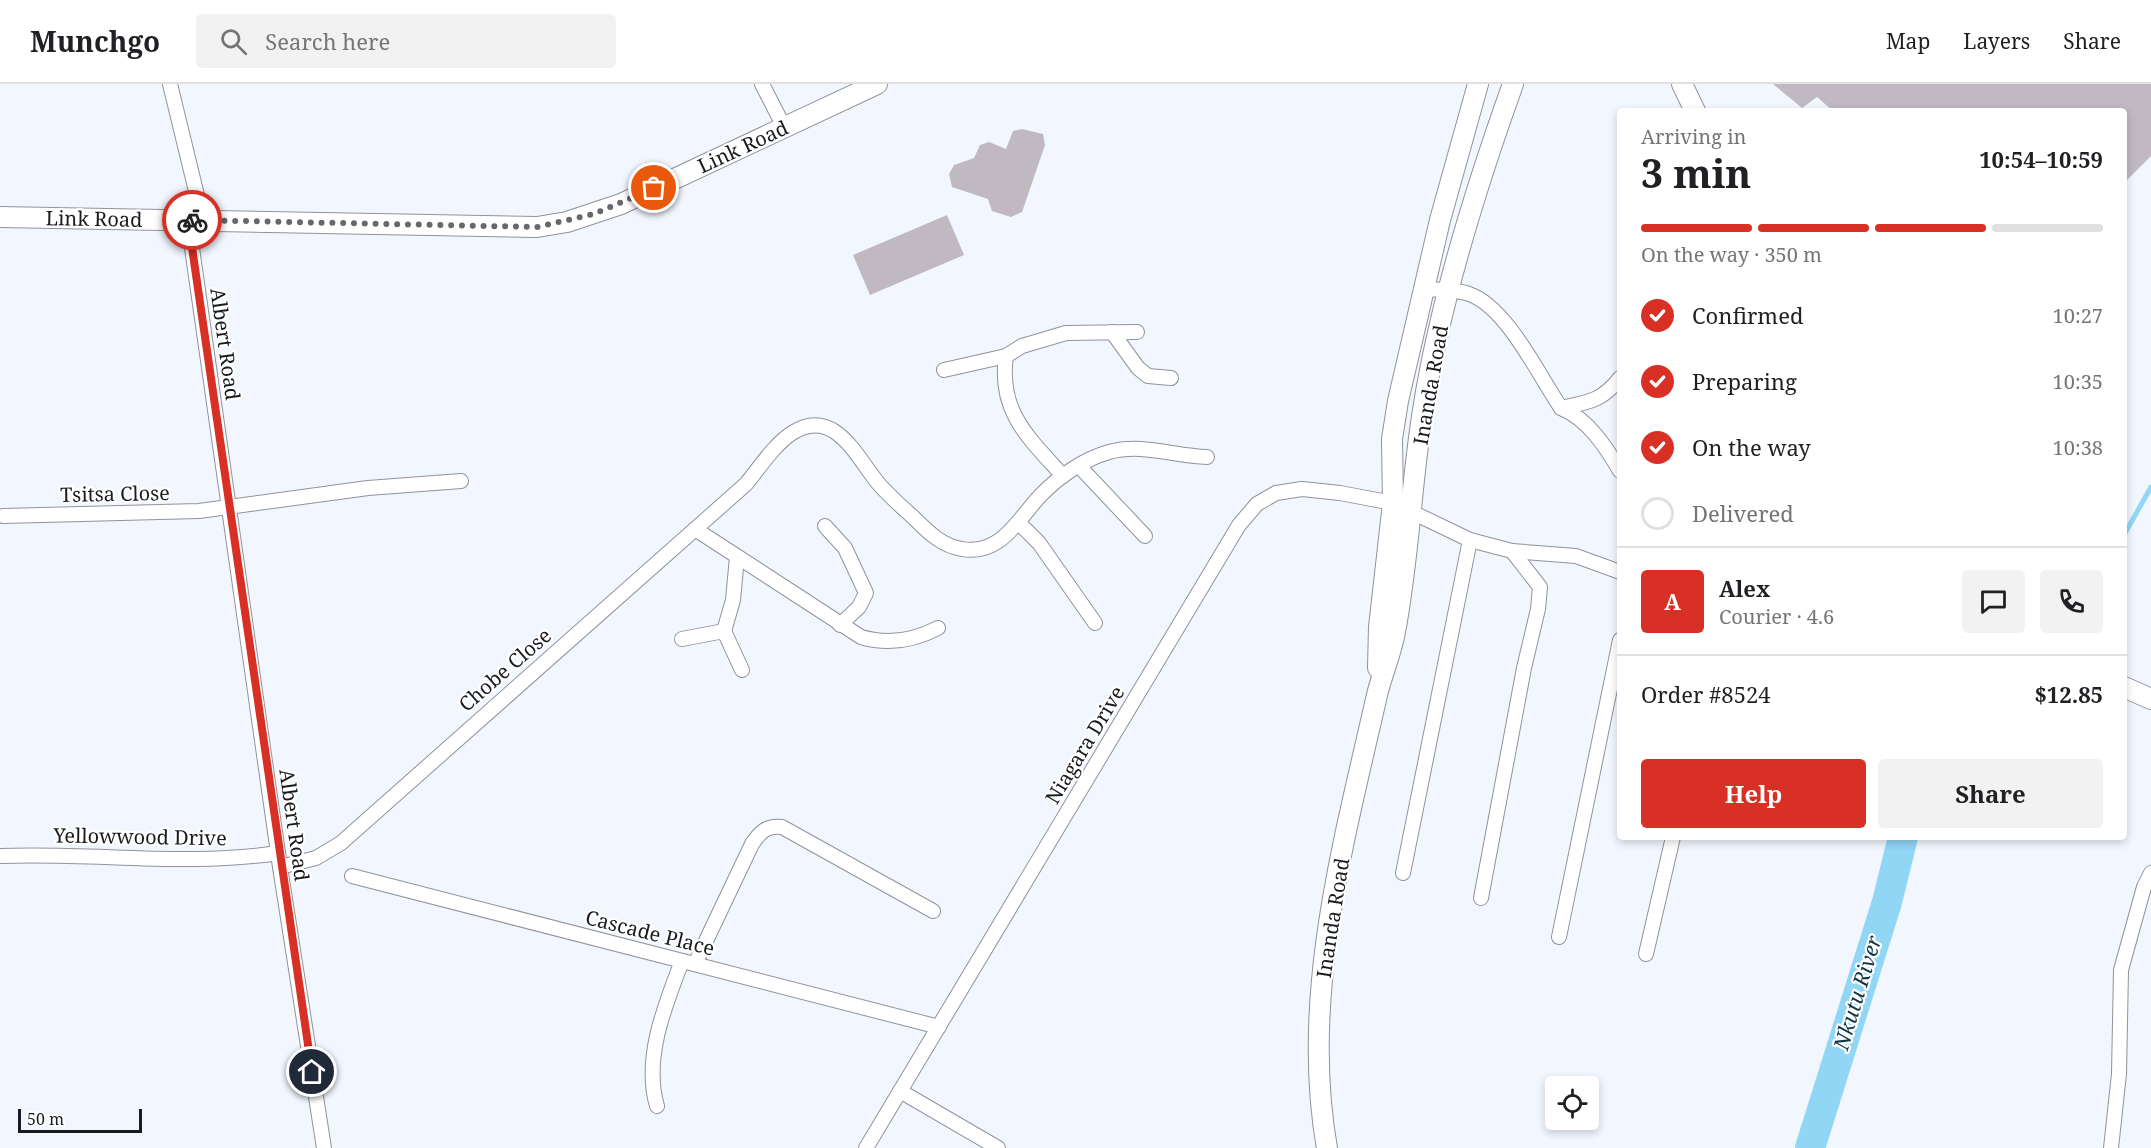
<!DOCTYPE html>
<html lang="en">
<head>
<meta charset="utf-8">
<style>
  :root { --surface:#fff; --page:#f2f2f2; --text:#202124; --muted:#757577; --line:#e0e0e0; --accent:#d93025 }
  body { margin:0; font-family:"Noto Serif",serif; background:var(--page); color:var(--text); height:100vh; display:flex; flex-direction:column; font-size:22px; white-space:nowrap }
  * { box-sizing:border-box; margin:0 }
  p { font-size:20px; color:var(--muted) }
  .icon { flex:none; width:33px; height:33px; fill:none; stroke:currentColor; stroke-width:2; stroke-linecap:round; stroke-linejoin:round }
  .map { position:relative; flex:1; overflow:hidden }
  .drawer { position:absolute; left:1617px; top:24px; width:510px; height:732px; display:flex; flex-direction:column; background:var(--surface); border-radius:6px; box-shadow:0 3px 9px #0003 }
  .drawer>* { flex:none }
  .controls { position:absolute; left:1545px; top:992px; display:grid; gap:12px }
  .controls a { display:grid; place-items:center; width:54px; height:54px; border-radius:6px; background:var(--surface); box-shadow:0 3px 9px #0003; font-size:30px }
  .scale { position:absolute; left:18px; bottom:15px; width:124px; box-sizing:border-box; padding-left:6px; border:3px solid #191b1e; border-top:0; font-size:16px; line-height:21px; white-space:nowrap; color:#191b1e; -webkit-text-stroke:4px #fff; paint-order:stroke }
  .pin { position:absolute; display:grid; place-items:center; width:51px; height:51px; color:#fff; margin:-26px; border:3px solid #fff; border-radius:50%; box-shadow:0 2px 6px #0007 }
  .courier { position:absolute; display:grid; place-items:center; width:60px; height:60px; margin:-30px; border:4px solid #d93025; border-radius:50%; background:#fff; color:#222; box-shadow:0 2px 8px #0007 }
  .overview em { font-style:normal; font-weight:700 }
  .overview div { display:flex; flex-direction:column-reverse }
  .overview { display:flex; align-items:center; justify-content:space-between; height:102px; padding:0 24px }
  h1 { font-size:39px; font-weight:700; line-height:45px }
  .bar { display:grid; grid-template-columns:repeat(4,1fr); gap:9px 6px; align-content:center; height:72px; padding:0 24px }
  .bar i { height:8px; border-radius:4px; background:var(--line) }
  .bar .current { background:var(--accent) }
  .bar p { grid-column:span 4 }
  .line { display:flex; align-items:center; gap:15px; padding:0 24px; border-top:2px solid var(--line) }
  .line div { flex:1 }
  .round { display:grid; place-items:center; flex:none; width:63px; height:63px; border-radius:6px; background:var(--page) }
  ol { padding:0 24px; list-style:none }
  li { display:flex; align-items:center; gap:18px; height:66px }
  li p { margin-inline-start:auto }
  li .icon { padding:6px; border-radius:50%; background:var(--accent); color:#fff; stroke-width:4 }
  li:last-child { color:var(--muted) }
  li i { width:33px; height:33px; border:3px solid var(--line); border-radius:50% }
  .cta { display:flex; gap:12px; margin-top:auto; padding:12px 24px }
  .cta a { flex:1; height:69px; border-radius:6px; background:var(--accent); color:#fff; font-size:24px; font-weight:700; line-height:69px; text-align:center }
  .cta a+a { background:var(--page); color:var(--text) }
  header { display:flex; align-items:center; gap:36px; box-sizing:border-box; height:84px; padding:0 30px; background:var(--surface); border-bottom:2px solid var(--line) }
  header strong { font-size:28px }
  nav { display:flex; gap:33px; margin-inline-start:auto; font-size:21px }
  .search { width:420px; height:54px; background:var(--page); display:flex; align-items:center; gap:15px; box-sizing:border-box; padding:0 21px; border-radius:6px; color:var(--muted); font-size:22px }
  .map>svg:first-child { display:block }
</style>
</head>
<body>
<header>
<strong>Munchgo</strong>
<div class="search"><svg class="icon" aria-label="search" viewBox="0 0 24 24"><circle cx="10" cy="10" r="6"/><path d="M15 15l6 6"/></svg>Search here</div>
<nav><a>Map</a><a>Layers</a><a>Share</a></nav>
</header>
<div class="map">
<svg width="2151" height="1064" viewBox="0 0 2151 1064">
  <rect width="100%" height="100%" fill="#f1f6ff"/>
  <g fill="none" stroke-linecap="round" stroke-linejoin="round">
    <!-- stream -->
    <polyline stroke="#92d6f6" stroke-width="5" points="2124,451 2151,403"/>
    <!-- river -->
    <polyline stroke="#92d6f6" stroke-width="30" points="1810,1064 1887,818 1903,753"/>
  </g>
  <!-- building -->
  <g fill="#c0b9c1">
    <polygon points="1773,0 2151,0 2151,72 2124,99 2124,27 1833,27 1817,13 1802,24"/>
    <polygon points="1022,45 1043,50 1045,61 1022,128 1011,133 992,127 988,115 952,103 949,90 954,81 974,74 980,61 989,58 1006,65 1013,47"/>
    <polygon points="947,131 964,171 870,211 853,171"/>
  </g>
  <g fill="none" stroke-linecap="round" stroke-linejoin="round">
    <defs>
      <g id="street">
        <polyline points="170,0 203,136"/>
        <polyline points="762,0 784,43"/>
        <polyline points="188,136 280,783 324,1064"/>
        <path d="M1423,205c15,1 33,0 46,5 38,13 70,82 92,114 27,11 45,39 59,63"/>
        <polyline points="1112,248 1138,284 1148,292 1171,294"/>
        <path d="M1006,272c-8,56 23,82 57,120"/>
        <polyline points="944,286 1006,272 1022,262 1066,249 1137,248"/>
        <path d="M1561,324c28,-6 41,-7 59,-30"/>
        <polyline points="1079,382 1145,452"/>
        <polyline points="3,432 199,427 368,404 461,397"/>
        <polyline points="1019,439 1039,459 1095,539"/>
        <polyline points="825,442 845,464 866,509 859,523 840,541"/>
        <path d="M695,445l166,108c27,8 52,4 77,-9"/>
        <polyline points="724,547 733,516 737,473"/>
        <polyline points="682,555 724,547 742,586"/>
        <path d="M0,772c93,-4 186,11 278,-3"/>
        <path d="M280,783l36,-9 25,-15 405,-359c14,-17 28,-39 46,-51 42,-27 64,23 86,50 11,13 24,24 36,35 14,14 28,28 48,31 39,7 56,-30 78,-53 18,-19 44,-37 69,-44 34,-9 64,4 98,5"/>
        <polyline points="1403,789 1470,456"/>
        <polyline points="352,792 939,943"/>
        <polyline points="1481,814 1524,584 1538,525 1540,503 1512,467"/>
        <polyline points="1559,853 1620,556"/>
        <polyline points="1646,870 1673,753"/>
        <path d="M695,880l57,-120c8,-12 15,-19 30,-17l151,84"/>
        <polyline points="900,1007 998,1064"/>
        <path d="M657,1022c-14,-47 8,-101 25,-145"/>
        <polyline points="866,1064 1239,441 1257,420 1276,409 1302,405 1340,409 1393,419 1470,456 1512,467 1576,472 1620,488"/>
        <polyline points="2111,1064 2119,990 2121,886 2144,803 2151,789"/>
      </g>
      <g id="secondary">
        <polyline points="1682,0 1695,27"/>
        <polyline points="0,133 537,143 567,138 621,120 877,0"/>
        <polyline points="1378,584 1379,543 1393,419 1392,355 1398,317 1440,136 1478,0"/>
        <polyline points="2124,603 2151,615"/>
        <path d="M1327,1064c-27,-151 17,-307 50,-453 5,-21 14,-41 18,-63 14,-74 16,-148 28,-222 17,-109 53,-223 90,-326"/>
      </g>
    </defs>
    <!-- street casing -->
    <use href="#street" stroke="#8f939b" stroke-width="16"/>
    <!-- secondary casing -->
    <use href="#secondary" stroke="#8f939b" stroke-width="22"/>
    <!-- street -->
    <use href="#street" stroke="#fff" stroke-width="14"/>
    <!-- secondary -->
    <use href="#secondary" stroke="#fff" stroke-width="20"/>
  </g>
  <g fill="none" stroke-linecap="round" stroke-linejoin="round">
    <!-- done -->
    <polyline stroke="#65686d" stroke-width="6" stroke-dasharray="0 10.8" points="192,136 537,143 594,130 654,104"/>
    <!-- route -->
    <polyline stroke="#d93025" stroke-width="8" points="192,136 188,136 312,988"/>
  </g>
  <g text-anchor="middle" stroke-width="4.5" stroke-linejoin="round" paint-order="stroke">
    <!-- street labels -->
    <g font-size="20" fill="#191b1e" stroke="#fff">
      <text transform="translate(743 63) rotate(-25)" y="7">Link Road</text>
      <text transform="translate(94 135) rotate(1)" y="7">Link Road</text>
      <text transform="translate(225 260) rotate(82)" y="7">Albert Road</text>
      <text transform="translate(1431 301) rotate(-80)" y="7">Inanda Road</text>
      <text transform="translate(115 410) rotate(-1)" y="7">Tsitsa Close</text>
      <text transform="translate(505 586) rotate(-41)" y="7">Chobe Close</text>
      <text transform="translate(1085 661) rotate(-59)" y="7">Niagara Drive</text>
      <text transform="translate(294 741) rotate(82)" y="7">Albert Road</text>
      <text transform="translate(140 753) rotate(1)" y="7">Yellowwood Drive</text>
      <text transform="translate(1333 834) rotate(-81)" y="7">Inanda Road</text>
      <text transform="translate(650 849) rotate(14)" y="7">Cascade Place</text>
    </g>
    <!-- water labels -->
    <g font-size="21" font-style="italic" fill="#0d3747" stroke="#fff">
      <text transform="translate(1858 909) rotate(-73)" y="7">Nkutu River</text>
    </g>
  </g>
</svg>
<div class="controls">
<a><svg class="icon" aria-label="locate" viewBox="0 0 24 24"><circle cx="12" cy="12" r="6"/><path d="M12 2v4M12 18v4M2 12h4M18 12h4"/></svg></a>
</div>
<div class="scale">50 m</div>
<div class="pin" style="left:654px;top:104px;background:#ea580c"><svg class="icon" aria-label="bag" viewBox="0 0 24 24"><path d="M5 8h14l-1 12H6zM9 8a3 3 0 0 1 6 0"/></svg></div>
<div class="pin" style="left:312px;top:988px;background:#1f2937"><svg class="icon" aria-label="home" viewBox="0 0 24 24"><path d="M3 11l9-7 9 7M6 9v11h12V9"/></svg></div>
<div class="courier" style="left:192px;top:136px"><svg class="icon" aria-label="bike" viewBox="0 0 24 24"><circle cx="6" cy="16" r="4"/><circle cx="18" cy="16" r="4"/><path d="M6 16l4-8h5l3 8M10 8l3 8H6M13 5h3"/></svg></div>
<section class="drawer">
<div class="overview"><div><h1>3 min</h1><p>Arriving in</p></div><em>10:54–10:59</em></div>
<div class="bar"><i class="current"></i><i class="current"></i><i class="current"></i><i></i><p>On the way · 350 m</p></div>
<ol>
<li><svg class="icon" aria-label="check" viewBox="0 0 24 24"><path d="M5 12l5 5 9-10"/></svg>Confirmed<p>10:27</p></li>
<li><svg class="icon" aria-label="check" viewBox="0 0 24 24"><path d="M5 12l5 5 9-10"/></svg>Preparing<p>10:35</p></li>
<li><svg class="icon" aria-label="check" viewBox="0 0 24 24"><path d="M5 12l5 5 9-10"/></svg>On the way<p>10:38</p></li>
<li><i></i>Delivered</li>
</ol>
<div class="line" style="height:108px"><b class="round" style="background:var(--accent);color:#fff">A</b><div><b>Alex</b><p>Courier · 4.6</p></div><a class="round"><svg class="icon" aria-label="chat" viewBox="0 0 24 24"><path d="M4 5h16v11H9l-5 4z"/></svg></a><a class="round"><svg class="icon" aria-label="phone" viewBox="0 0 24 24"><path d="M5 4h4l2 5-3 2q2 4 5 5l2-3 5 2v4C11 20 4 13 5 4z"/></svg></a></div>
<div class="line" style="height:78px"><div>Order #8524</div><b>$12.85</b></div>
<div class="cta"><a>Help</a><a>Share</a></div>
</section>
</div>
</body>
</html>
